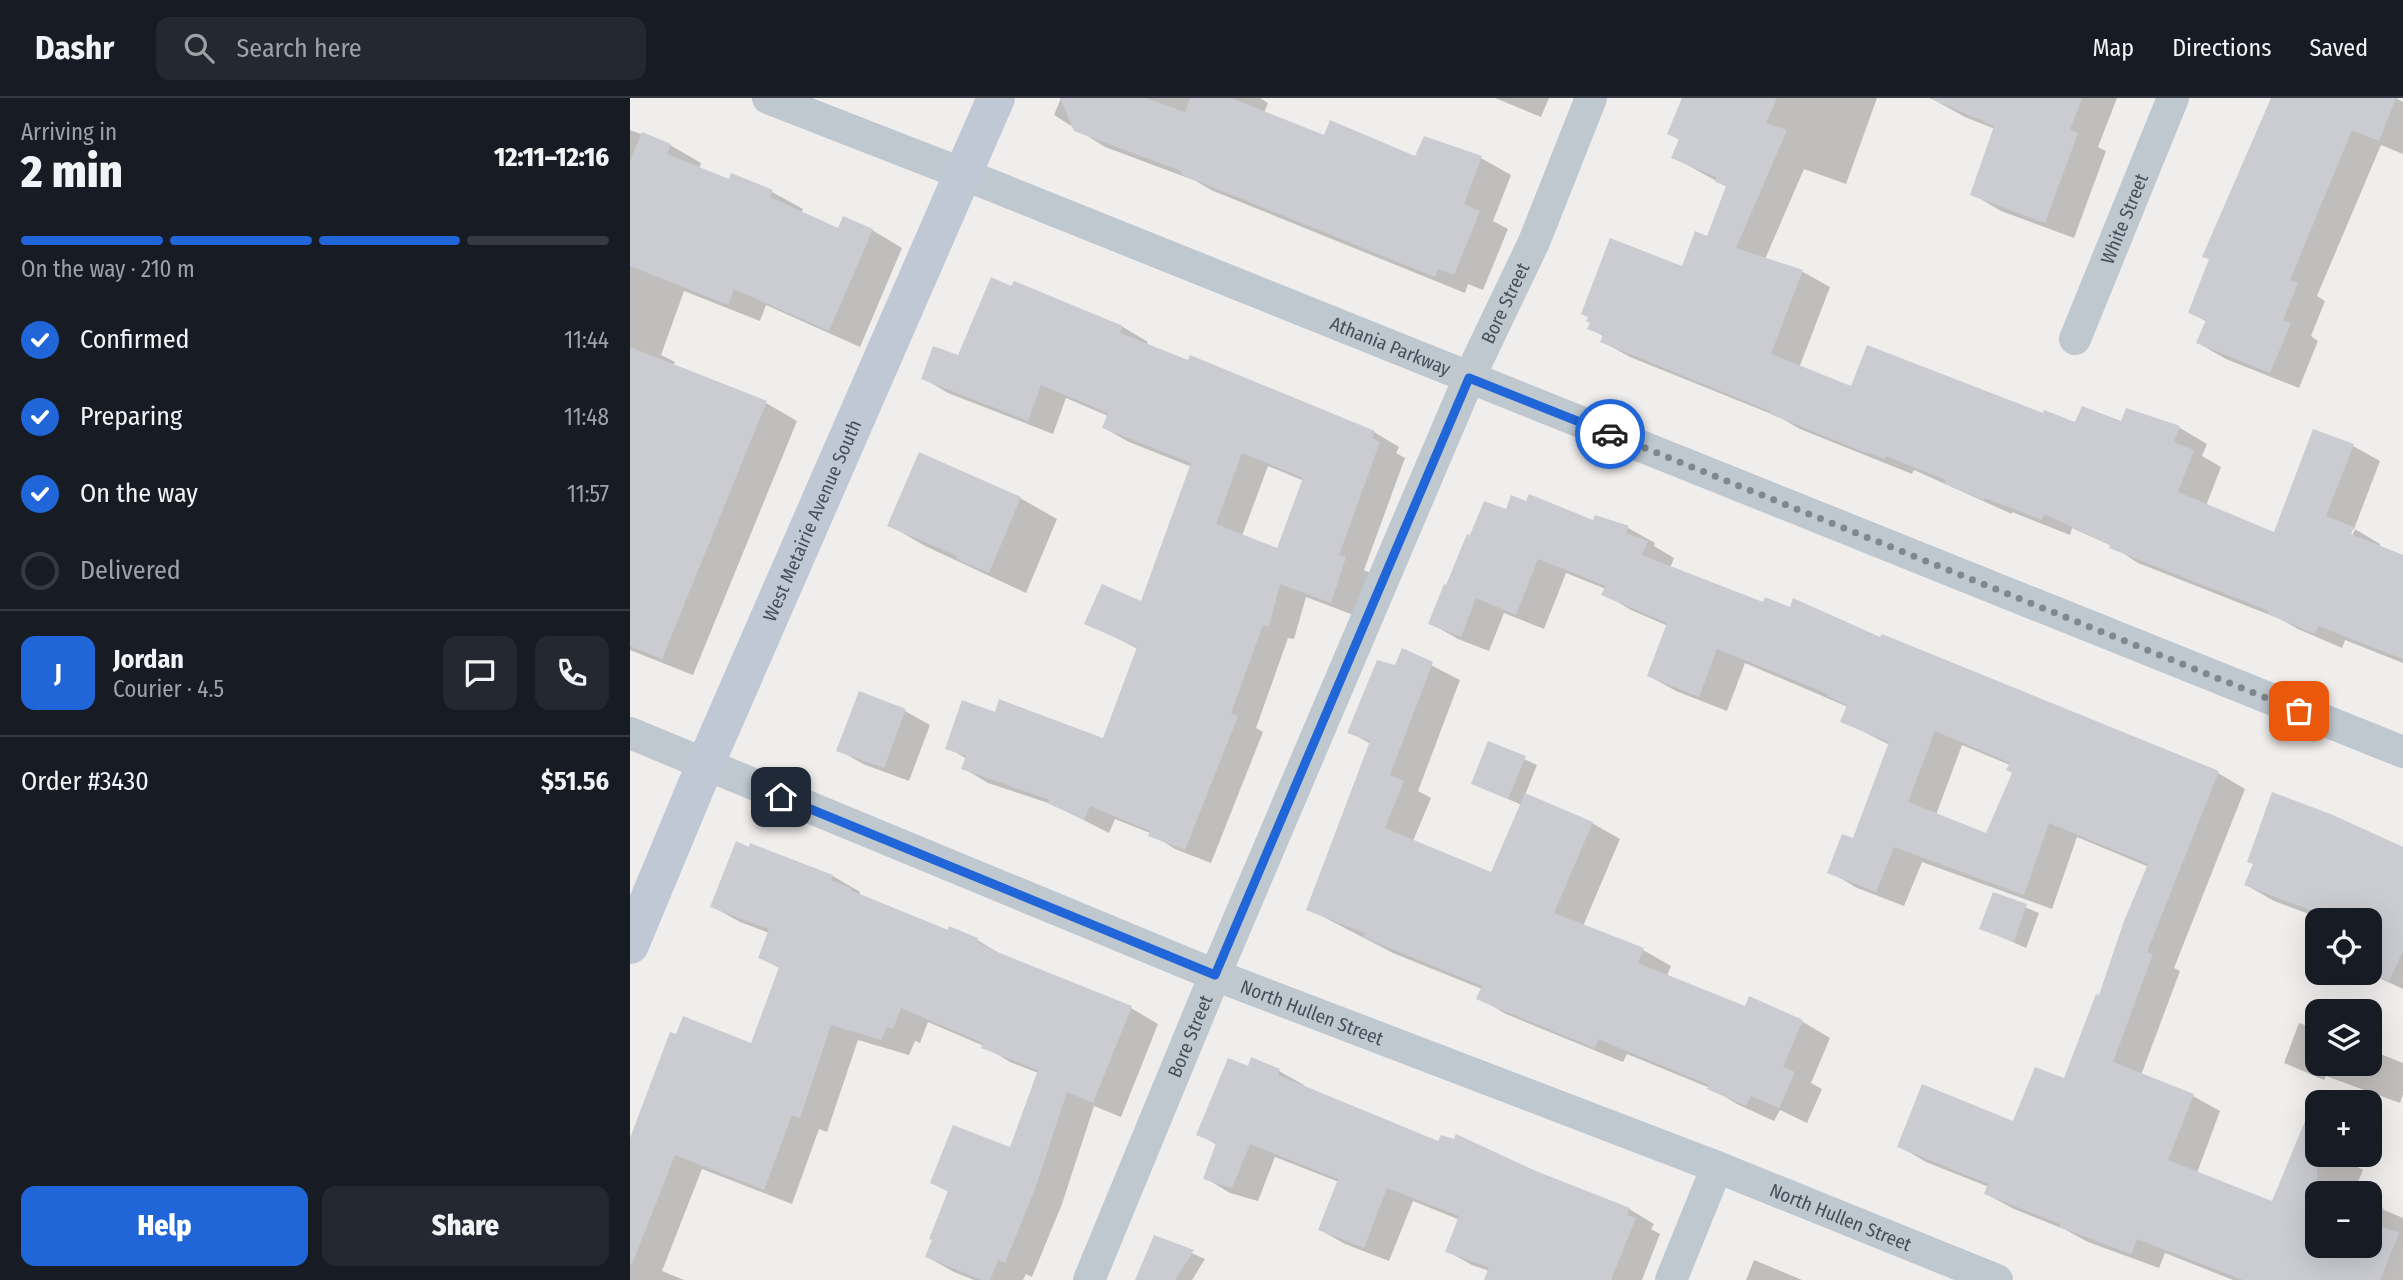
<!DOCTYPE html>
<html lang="en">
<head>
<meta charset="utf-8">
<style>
  :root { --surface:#171b24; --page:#242831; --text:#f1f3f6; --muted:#9ea1a6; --line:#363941; --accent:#2066d8 }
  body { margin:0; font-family:"Fira Sans Condensed",sans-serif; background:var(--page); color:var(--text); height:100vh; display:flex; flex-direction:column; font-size:26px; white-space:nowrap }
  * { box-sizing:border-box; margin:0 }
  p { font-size:23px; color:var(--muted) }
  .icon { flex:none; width:38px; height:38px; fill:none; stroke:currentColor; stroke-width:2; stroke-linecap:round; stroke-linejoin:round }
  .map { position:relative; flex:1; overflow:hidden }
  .sheet { display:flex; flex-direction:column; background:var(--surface); width:630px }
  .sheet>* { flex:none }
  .fabs { position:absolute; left:1675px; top:810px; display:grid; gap:14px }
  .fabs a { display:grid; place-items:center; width:77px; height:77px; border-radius:14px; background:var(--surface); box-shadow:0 7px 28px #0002; font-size:35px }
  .pin { position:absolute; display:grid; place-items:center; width:60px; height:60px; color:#fff; margin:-30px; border-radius:14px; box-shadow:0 4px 10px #0006 }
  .courier { position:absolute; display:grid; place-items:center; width:70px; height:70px; margin:-35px; border:5px solid #2066d8; border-radius:50%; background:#fff; color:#222; box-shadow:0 2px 9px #0007 }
  .summary em { font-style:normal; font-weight:800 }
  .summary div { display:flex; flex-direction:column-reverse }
  .summary { display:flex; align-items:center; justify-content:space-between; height:119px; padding:0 21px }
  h1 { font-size:46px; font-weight:800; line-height:52px }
  .bar { display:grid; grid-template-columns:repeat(4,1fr); gap:10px 7px; align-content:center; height:84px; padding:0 21px }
  .bar i { height:9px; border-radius:5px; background:var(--line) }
  .bar .on { background:var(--accent) }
  .bar p { grid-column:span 4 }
  .line { display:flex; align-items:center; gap:18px; padding:0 21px; border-top:2px solid var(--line) }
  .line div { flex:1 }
  .round { display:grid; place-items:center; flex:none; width:74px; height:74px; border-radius:14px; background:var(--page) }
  ol { padding:0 21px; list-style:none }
  li { display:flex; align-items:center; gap:21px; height:77px }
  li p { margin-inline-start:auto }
  li .icon { padding:7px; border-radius:50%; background:var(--accent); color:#fff; stroke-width:4 }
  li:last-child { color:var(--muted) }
  li i { width:38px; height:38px; border:4px solid var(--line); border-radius:50% }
  .cta { display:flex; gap:14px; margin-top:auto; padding:14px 21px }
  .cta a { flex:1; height:80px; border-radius:14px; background:var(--accent); color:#fff; font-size:28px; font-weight:800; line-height:80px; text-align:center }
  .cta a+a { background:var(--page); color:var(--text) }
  header { display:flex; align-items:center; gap:42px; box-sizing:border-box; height:98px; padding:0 35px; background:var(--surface); border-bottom:2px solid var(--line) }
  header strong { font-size:33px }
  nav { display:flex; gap:38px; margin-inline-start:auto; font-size:24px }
  .search { width:490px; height:63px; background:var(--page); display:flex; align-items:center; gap:18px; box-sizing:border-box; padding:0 24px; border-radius:14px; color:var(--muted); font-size:26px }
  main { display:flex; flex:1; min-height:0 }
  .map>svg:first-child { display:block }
</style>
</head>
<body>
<header>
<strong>Dashr</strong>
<div class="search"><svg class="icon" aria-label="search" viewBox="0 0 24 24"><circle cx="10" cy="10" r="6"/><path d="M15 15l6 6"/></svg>Search here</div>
<nav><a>Map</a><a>Directions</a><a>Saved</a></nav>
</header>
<main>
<section class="sheet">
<div class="summary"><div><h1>2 min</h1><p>Arriving in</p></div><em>12:11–12:16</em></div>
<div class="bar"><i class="on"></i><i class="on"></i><i class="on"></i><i></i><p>On the way · 210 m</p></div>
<ol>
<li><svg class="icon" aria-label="check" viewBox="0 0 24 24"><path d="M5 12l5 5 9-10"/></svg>Confirmed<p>11:44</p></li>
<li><svg class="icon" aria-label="check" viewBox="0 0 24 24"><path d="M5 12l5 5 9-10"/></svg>Preparing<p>11:48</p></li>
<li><svg class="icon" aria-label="check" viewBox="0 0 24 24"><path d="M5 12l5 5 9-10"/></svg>On the way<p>11:57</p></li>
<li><i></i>Delivered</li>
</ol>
<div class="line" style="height:126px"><b class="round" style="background:var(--accent);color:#fff">J</b><div><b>Jordan</b><p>Courier · 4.5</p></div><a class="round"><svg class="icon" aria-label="chat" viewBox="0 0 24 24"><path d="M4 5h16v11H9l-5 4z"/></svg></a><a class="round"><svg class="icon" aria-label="phone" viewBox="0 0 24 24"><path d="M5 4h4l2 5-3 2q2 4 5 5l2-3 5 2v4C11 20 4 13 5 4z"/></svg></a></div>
<div class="line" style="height:91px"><div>Order #3430</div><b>$51.56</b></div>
<div class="cta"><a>Help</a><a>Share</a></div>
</section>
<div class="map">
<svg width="1773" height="1182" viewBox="0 0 1773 1182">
  <rect width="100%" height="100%" fill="#f0eeed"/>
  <!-- shadow -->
  <g fill="#0003" fill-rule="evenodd">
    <polygon points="431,0 630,0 638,5 634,15 695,39 786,60 795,40 851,60 881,77 863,123 878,131 853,192 838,186 835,195 581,92 566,83 475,49 424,17"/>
    <polygon points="865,0 919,0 911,19"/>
    <polygon points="1054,0 1247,0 1216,86 1174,71 1135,161 1173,174 1200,189 1169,270 1222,291 1414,317 1446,326 1492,325 1497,312 1550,330 1577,346 1572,358 1591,369 1576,408 1645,436 1723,348 1750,363 1724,431 1721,431 1719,445 1725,431 1750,446 1749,449 1773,459 1773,565 1715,542 1712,550 1668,531 1650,521 1508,465 1482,448 1442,430 1440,437 1382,414 1382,416 1284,372 1282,376 1170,331 1149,319 1000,259 973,244 974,239 960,230 1053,170 1078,140 1097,89 1043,59 1050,42 1039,36"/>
    <polygon points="1307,0 1487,0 1468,49 1476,53 1444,140 1371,113 1342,96 1365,31 1335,19 1306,3"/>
    <polygon points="1643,0 1766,0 1773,4 1773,56 1751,47 1687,198 1695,203 1681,238 1688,243 1669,290 1596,261 1568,245 1577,224 1560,214"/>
    <polygon points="0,32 40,47 71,65 69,71 100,84 142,94 173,111 171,116 209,132 242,132 272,150 230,249 136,207 130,223 54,193 31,257 45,264 43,268 136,305 167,323 63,577 0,552"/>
    <path d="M385,185l108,44 25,15 -2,3 228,87 25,15 -3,6 9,5 -41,112 6,3 -14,43 -50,-19 -12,42 -6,-1 -32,90 7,4 -52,131 -36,-14 -25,-16 -35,-14 -6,14 -55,-28 -66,-22 -25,-15 4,-9 -19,-11 48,-33 108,25 34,-91 -51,-26 55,-20 50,-136 -63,-25 -25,-14 4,-12 -42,-18 -13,36 -105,-41 -25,-15 36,-20zM638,368l36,15 -26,69 -36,-14z"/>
    <polygon points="390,400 427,421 396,495 295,448 259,427"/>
    <path d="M877,413l121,17 27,15 -1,3 20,12 -4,10 94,36 117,36 2,-4 335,137 27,16 -71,179 6,3 -39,104 52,21 27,15 -23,62 75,30 45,-56v8h19l27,15 -10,24h-36v52h53v-42l33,14v62h-170l-68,-27 -6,15 -71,-26 -22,-12 -52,-21 -28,-15 3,-7 -63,-25 -27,-16 115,-22 51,-44 35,-82 49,-131 -72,-30 -25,72 -130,-47 -18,44 -47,-18 -27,-16 24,-32 36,-95 -48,-24 6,-14 -103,-44 -18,48 -51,-20 -27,-15 19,-50 -37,-16 -27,-16 2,-5 -40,-16 -22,56 -40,-16 -15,38 -31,-12 -28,-16 41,-86zM1332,647l48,20 4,8 -27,62 -51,-20z"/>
    <polygon points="773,553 830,582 788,693 801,700 783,743 862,776 892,707 843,686 859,645 907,667 895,697 962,725 990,741 953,828 1013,852 1041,868 1037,878 1116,910 1120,900 1173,924 1200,940 1181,985 1192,991 1177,1025 1150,1012 1144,1023 1107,1006 1080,990 997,956 993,964 876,916 849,900 852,891 763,855 678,811 741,646 719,634 766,569"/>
    <polygon points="275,613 300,627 279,683 233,666 209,652"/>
    <polygon points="121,748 203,778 230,794 229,797 319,834 347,842 374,858 501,910 528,926 491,1019 464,1008 432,1106 402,1179 396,1176 393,1182 344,1182 324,1174 297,1159 319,1094 302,1085 381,1052 408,975 380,964 354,948 298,924 290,945 285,943 279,957 228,942 197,1034 189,1031 162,1106 72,1071 32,1173 54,1182 0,1182 0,1044 122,947 151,871 130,859 139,835 110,824 83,809"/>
    <polygon points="1773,751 1773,891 1739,875 1740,822 1695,822 1644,803 1616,787"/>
    <polygon points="1364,796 1409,815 1396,850 1351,830"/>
    <polygon points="1669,925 1687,931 1687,966 1740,966 1740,952 1773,965 1773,996 1770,1005 1696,978 1694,982 1654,965"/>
    <polygon points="619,970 649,973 674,987 673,990 809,1045 906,1074 999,1111 1024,1126 1021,1131 1030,1136 1012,1182 856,1182 859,1173 842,1167 817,1153 830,1122 783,1103 759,1163 715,1146 690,1132 709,1084 645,1059 628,1103 600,1095 575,1080 587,1047 568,1036"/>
    <polygon points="525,1139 575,1161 562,1182 520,1182"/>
    <polygon points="1124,1162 1172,1182 1116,1182"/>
  </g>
  <!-- building -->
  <g fill="#caccd2" fill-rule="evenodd">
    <polygon points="430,0 516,0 555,14 560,0 601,0 694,37 700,22 785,58 794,38 852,58 834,106 850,113 824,177 808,171 805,179 550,76 551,73 444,33"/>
    <polygon points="1052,0 1147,0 1136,25 1157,32 1106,150 1173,172 1141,256 1221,288 1237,247 1413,315 1414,312 1445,324 1452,308 1491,323 1496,310 1550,328 1544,344 1564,352 1548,394 1644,434 1683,331 1724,346 1696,418 1724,429 1721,436 1773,457 1773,561 1688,528 1685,536 1638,516 1639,513 1479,450 1480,447 1414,416 1412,422 1355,400 1354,402 1315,386 1316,382 1256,358 1255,361 1229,352 1140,316 1142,314 970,244 973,237 957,231 960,225 956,223 958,219 951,216 980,140 1052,168 1065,133 1077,138 1096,88 1085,84 1086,79 1041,60 1049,41 1037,36"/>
    <polygon points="1299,0 1452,0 1440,32 1448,35 1415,125 1340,97 1364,28"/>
    <polygon points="1641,0 1766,0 1749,43 1722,32 1660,182 1668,185 1653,222 1661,225 1640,275 1566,245 1576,222 1558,215 1579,161 1572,159"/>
    <polygon points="12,34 41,46 37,56 99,81 101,75 143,92 140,99 208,130 213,118 243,131 199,233 104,191 98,207 0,168 0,63"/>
    <path d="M361,179l20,9 3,-5 109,45 -3,7 68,27 2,-5 185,76 -3,7 8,4 -41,113 7,2 -15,46 -51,-19 -11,42 -6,-1 -32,88 7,3 -53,134 -37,-14 2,-5 -60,-25 -6,14 -37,-17 3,-3 -89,-31 5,-13 -21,-7 17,-49 33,12 4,-13 104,39 34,-91 -53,-23 18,-40 39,17 50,-138 -89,-35 6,-15 -67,-28 -13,36 -107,-42 12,-33 25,9zM612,355l61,25 -26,70 -61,-24z"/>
    <polygon points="0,249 137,303 32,561 0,548"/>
    <polygon points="289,354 391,399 359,475 326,461 327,458 257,428"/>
    <path d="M899,396l64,26 2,-5 34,11 -3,7 22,8 -6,14 121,47 2,-5 25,10 3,-9 87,39 2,-3 337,137 -72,181 6,2 -40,108 81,32 -26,66 104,41 45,-109v154h53v-44l14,6 -7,17 22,8 -19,47h-137l-106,-41 -6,15 -72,-27 1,-3 -76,-30 4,-10 -91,-37 25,-63 91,37 22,-54 29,11 32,-84 3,1 25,-74 24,-57 -99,-41 -25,72 -130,-48 -18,45 -49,-19 15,-39 11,4 36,-96 -49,-20 7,-17 -20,-9 1,-2 -111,-45 -18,48 -52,-21 20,-53 -66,-28 5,-9 -68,-27 -22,56 -40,-17 -15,39 -33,-13 16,-40 2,1 21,-51 3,1 14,-34 22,8 5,-14 15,6zM1305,633l75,32 -4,7 6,3 -26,60 -78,-31z"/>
    <polygon points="772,550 803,564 760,677 774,683 755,730 861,774 895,695 963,724 924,815 1014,850 1008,865 1115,908 1119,898 1173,922 1153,969 1165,974 1149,1010 1121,998 1116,1008 1077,991 1079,987 968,941 965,950 886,918 846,901 852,888 733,839 735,835 676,812 740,643 717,635 747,562 765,567"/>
    <polygon points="229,593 276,611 254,670 206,653"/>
    <polygon points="858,643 896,658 878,701 841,686"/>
    <polygon points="1642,694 1703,717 1773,749 1773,853 1759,883 1740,874 1740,822 1694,822 1695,818 1614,787 1623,766 1617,764"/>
    <polygon points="106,743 119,749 120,745 203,777 201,782 221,790 220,792 318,832 319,828 348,840 347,844 365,853 502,908 463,1005 437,994 405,1091 375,1165 368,1162 360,1182 352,1182 295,1159 302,1142 299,1141 318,1093 300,1085 323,1027 380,1049 408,972 351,950 353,945 271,910 263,931 257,929 251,942 201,927 170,1020 162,1017 134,1092 45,1057 2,1166 0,1165 0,1040 40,934 46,936 53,918 121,945 149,869 128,860 139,831 80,809"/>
    <polygon points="1363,794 1397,806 1384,844 1349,831"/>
    <polygon points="621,959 650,971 648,977 808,1043 811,1037 824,1041 826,1036 906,1073 1000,1110 997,1117 1006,1120 981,1182 854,1182 859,1169 815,1154 829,1118 757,1090 734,1150 688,1132 708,1081 620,1046 602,1090 573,1081 586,1045 566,1037 598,960 618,968"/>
    <polygon points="524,1137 564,1152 545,1182 505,1182"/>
  </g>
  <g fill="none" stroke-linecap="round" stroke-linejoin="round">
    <!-- street -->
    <g stroke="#bfc7cf" stroke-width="32">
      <path id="s1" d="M138,0l195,76 1440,578"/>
      <path id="s2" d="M1445,241l98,-241"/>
      <path id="s3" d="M0,635l585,242 502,192 280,113"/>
      <path id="s4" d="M459,1182l126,-305 254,-597 65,-136 57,-144"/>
      <polyline points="1041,1182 1087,1069"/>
    </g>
    <!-- secondary -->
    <path stroke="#bfc8d4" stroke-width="38" id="s5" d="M0,847l75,-180 291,-667"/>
  </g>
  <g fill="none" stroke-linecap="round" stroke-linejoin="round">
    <!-- done -->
    <polyline stroke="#82878d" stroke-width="7" stroke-dasharray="0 12.6" points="980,336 1669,613"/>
    <!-- route -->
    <polyline stroke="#2066d8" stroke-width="9" points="151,699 585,877 839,280 980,336"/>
  </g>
  <g text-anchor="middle" stroke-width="5" stroke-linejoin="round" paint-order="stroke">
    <!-- street labels -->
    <g font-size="19" fill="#47505a" stroke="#fff">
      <text dy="7" stroke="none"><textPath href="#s2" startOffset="130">White Street</textPath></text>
      <text dy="7" stroke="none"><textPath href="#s4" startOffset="1062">Bore Street</textPath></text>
      <text dy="7" stroke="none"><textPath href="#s1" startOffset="670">Athania Parkway</textPath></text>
      <text dy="7" stroke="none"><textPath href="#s5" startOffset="462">West Metairie Avenue South</textPath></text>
      <text dy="7" stroke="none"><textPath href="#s3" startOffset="737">North Hullen Street</textPath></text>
      <text dy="7" stroke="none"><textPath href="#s4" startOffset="264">Bore Street</textPath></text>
      <text dy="7" stroke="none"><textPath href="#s3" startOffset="1304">North Hullen Street</textPath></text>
    </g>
  </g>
</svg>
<div class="fabs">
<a><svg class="icon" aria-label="locate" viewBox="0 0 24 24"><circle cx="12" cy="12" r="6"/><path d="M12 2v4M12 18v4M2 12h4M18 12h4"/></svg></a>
<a><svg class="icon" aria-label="layers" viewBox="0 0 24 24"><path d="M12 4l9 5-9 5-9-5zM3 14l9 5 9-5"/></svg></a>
<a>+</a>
<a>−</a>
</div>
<div class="pin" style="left:1669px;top:613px;background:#ea580c"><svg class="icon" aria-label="bag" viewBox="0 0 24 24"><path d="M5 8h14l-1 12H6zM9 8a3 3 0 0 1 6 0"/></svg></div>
<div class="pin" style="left:151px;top:699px;background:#1f2937"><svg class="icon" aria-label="home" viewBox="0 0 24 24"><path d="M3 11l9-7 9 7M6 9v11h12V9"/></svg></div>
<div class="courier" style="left:980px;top:336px"><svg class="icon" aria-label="car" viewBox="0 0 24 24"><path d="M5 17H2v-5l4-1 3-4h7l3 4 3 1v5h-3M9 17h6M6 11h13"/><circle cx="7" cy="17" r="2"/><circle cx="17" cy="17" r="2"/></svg></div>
</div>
</main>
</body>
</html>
